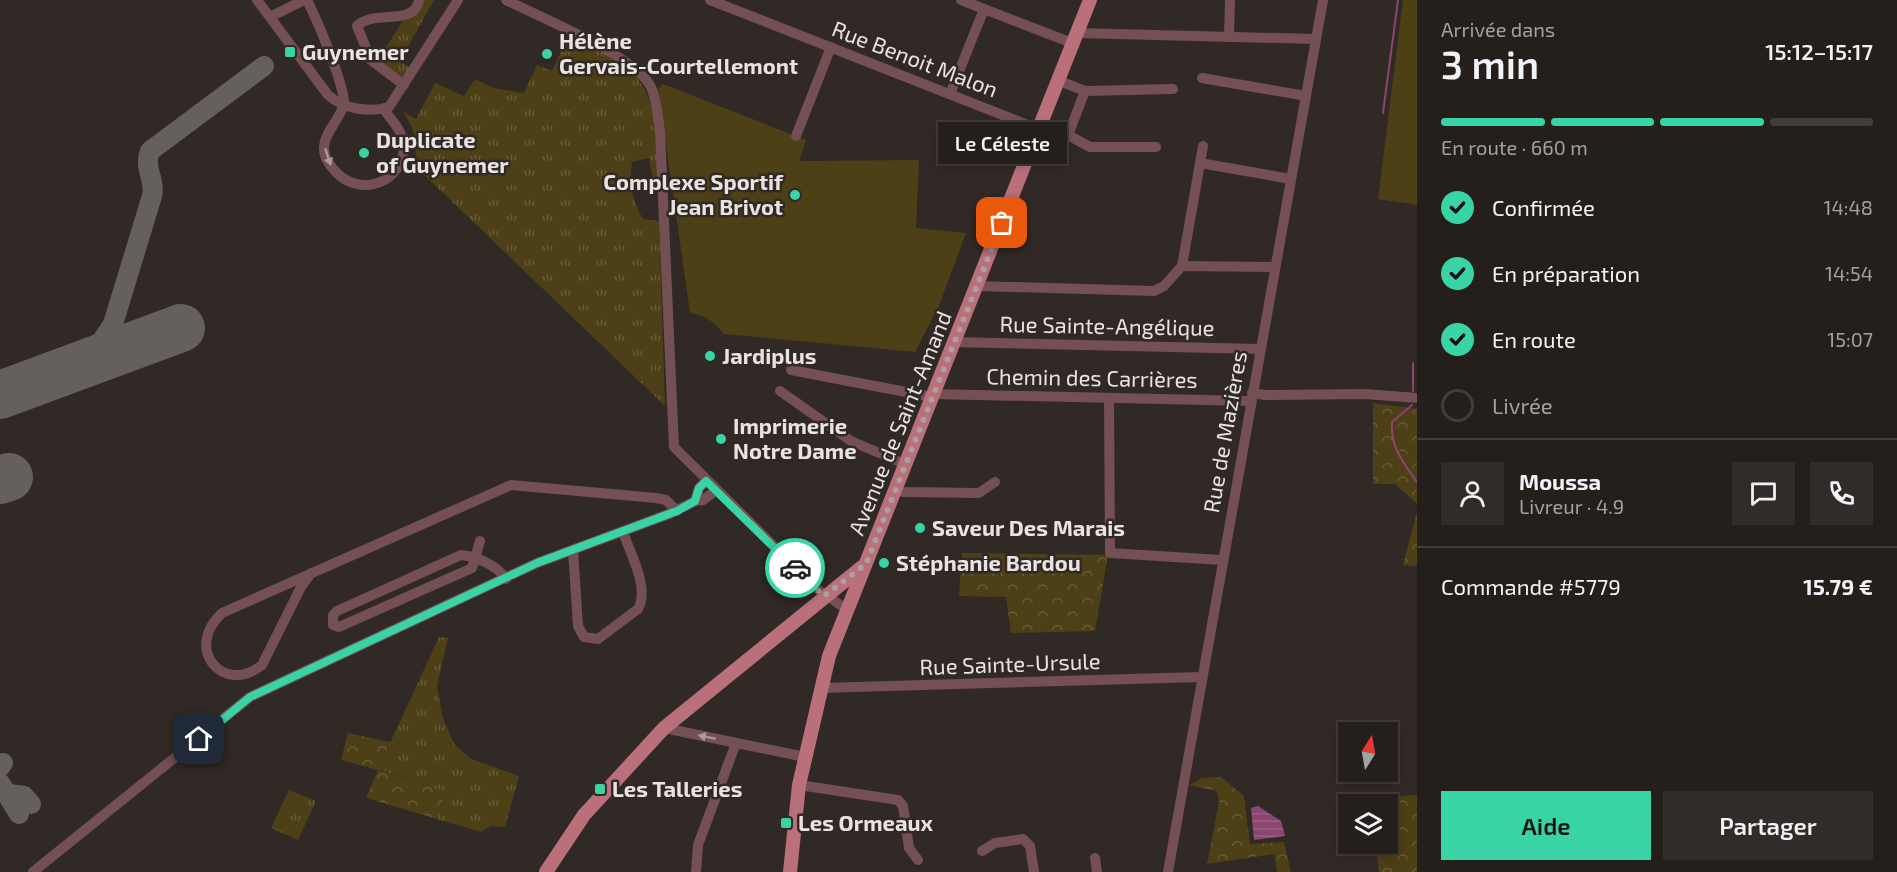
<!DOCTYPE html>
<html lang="fr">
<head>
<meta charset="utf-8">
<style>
  :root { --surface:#251f1c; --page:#312c29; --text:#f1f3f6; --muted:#a3a2a3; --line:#423d3b; --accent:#38d4a6 }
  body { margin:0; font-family:"Exo 2",sans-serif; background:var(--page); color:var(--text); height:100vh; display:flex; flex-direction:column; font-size:22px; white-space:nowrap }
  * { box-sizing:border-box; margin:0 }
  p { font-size:20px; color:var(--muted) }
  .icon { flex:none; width:33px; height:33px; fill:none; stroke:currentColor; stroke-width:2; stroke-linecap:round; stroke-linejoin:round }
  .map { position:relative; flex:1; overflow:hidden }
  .panel { display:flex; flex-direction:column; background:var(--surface); width:480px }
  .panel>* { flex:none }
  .needle { width:39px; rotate:11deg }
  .buttons { position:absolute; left:1338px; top:722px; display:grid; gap:12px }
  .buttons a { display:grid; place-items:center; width:60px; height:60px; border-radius:0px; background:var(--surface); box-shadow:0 3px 9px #0003,0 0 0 2px var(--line); font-size:30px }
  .pin { position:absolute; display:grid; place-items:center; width:51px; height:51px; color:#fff; margin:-26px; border-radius:12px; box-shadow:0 3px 9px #0006 }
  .courier { position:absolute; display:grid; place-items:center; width:60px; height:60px; margin:-30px; border:4px solid #38d4a6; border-radius:50%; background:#fff; color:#222; box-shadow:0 2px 8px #0007 }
  .bubble { position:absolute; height:42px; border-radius:0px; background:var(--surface); box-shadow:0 3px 9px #0003,0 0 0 2px var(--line); font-size:20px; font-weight:600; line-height:42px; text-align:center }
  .head em { font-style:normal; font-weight:600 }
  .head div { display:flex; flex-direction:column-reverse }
  .head { display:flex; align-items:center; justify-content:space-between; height:102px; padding:0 24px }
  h1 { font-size:39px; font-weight:600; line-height:45px }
  .bar { display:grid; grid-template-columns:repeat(4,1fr); gap:9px 6px; align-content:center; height:72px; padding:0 24px }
  .bar i { height:8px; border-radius:4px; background:var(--line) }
  .bar .active { background:var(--accent) }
  .bar p { grid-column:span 4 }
  .line { display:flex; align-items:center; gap:15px; padding:0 24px; border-top:2px solid var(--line) }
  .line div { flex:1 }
  .round { display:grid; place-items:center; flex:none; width:63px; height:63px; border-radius:0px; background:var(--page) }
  ol { padding:0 24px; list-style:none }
  li { display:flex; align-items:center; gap:18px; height:66px }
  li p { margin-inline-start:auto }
  li .icon { padding:6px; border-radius:50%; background:var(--accent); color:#111; stroke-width:4 }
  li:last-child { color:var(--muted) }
  li i { width:33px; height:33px; border:3px solid var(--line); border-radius:50% }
  .button { display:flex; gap:12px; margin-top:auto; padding:12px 24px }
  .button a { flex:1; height:69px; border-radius:0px; background:var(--accent); color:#111; font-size:24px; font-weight:600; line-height:69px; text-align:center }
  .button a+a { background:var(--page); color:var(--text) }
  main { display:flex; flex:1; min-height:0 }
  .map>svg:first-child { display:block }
</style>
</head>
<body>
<main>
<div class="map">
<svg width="1417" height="872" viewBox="0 0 1417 872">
  <defs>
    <pattern id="grass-tufts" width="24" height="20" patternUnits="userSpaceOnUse" patternTransform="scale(1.5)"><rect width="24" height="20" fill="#4d3f16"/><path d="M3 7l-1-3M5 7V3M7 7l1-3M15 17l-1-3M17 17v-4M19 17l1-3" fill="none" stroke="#675b38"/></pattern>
    <pattern id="forest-crowns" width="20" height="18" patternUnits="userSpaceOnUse" patternTransform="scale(1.5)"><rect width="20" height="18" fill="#4d3f16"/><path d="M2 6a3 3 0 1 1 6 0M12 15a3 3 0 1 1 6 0" fill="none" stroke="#675b38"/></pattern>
    <pattern id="water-rules" width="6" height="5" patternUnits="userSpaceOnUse" patternTransform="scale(1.5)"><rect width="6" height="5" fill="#8c4570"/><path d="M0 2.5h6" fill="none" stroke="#9c6084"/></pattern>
  </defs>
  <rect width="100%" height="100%" fill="#312926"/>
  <!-- grass -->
  <g fill="url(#grass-tufts)">
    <polygon points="422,0 434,0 400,61 410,68 401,78 377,62 405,17 420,12"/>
    <path d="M567,39c12,5 24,8 35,13 60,28 53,74 56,130h-5l-4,-24 -17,4c-3,23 0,37 11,57l16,2 6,185 -250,-240c2,-23 1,-38 -14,-56l15,9 19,-36 29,13 11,-17 18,9 31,5 13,-28 15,6z"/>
    <polygon points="439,637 448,638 437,686 443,718 454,744 471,759 519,776 505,827 491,826 481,832 437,819 445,792 378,769"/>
    <polygon points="289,790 316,801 298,840 271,828"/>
  </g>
  <!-- forest -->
  <g fill="url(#forest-crowns)">
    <polygon points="1373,403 1417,409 1417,504 1395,484 1373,484"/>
    <polygon points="1417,512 1417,566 1403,565"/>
    <polygon points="962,553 1108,555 1095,631 1011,633 1006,597 959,596"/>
    <polygon points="348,733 390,742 379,770 446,792 437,819 366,798 378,770 341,760"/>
    <polygon points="1221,777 1244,796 1250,844 1284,842 1291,872 1277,872 1274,854 1207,864 1219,802 1217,791 1189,785 1202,778"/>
    <polygon points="1417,795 1417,872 1379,872 1376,843 1388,843 1388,804 1373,804 1372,799"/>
  </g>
  <!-- garden -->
  <g fill="#4d3f16">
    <polygon points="1403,0 1417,0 1417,205 1378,199"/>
    <path d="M663,84l143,56 -7,21 120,-1 -3,68 50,5 -27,73 -24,46 -191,-18c-10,-12 -18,-19 -34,-21l-32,-224z"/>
  </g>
  <!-- water -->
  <polygon fill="url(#water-rules)" points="1258,806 1281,821 1285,836 1254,840 1251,808"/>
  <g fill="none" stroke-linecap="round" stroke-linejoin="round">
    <!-- stream -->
    <g stroke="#8c4570" stroke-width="2">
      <polyline points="1383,113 1398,0"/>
      <polyline points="1413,363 1413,391"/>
      <path d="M1412,405l-20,17c-2,25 11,40 25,60"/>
    </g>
    <!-- taxiway -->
    <g stroke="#66605c" stroke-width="20">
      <path d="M75,367l20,-16 18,-27 39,-128c4,-16 -9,-28 -2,-45l114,-85"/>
      <polyline points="0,767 3,763"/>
      <polyline points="0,783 19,814"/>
      <polyline points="9,794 24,796 31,804"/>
    </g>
    <!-- runway -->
    <g stroke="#66605c" stroke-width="48">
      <polyline points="0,395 181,328"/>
      <polyline points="0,480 9,477"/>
    </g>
    <!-- minor -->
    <g stroke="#744f54" stroke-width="10">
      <path d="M257,0l71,95c16,14 41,18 61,12l69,-107"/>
      <path d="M307,0c12,24 30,68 36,94 7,29 -43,45 -4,81 9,8 23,12 35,9 21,-5 36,-28 27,-49 -3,-10 -12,-17 -17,-26"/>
      <path d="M506,0c33,17 130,56 145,87 6,14 7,30 9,45l14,315 142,141 30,21"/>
      <polyline points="710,0 1038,129"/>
      <polyline points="961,0 1072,43"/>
      <polyline points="270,17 304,0"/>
      <polyline points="1077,33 1316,39"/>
      <polyline points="1229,37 1230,0"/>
      <polyline points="1202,78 1306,96"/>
      <polyline points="1057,80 1085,91 1173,89"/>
      <path d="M404,85l-33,-25 -14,-34c16,-17 58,1 62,-26"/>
      <polyline points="1085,91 1068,135 1090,147 1156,147"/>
      <polyline points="950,94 984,9"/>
      <polyline points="796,136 831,47"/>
      <polyline points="1200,163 1291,179"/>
      <polyline points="1182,266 1203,146"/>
      <polyline points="977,286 1154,291 1164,286 1182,266 1274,267"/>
      <polyline points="954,342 1260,349"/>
      <polyline points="791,370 932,397"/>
      <polyline points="780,391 851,441 905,464"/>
      <polyline points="1252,393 1265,395 1365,394 1417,398"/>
      <polyline points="933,394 1250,401"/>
      <polyline points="1109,399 1110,553 1222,560"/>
      <polyline points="896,490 903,492 979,493 995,482"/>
      <polyline points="695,501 699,488 706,481"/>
      <path d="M480,541l-8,27 -133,59 -6,-2v-10l4,-4 124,-56c15,1 37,11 45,24"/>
      <path d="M573,550l5,76 6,11 14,2 40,-30c12,-21 -8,-56 -15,-77"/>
      <path d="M311,573l-10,14 -39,78c-38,31 -79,-16 -40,-52l289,-128 145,13 10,2 11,11"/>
      <polyline points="820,688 1201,677"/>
      <polyline points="664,728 805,757"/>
      <polyline points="799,785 898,800 903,806 909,848 918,860"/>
      <polyline points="982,851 995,843 1023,839 1030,846 1034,872"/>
      <polyline points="1095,858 1097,872"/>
      <polyline points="33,872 250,697 537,563 669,514 695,501 703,500 715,491"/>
      <polyline points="696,872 698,845 736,743"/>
      <polyline points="1168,872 1323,0"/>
    </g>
    <!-- major -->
    <g stroke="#ba707b" stroke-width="14">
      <polyline points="546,872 584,815 664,728 862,567"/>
      <polyline points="790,872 799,785 829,656 1090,0"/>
    </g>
  </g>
  <!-- one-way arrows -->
  <defs><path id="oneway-solid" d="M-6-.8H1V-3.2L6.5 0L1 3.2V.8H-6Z" transform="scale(1.5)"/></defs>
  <g fill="#ae999a">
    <use href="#oneway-solid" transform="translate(328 157) rotate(72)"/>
    <use href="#oneway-solid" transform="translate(707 737) rotate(-168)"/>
  </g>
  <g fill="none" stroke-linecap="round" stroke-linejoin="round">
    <!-- done -->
    <polyline stroke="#a9a2a0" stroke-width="6" stroke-dasharray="0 10.8" points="795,568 824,596 866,564 1002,223"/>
    <!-- route -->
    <polyline stroke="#38d4a6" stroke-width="8" points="199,739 250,697 537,563 677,511 695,501 699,488 706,481 795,568"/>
  </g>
  <!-- markers -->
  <g fill="#38d4a6" stroke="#312926" stroke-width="2">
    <rect x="284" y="46" width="12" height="12" rx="3"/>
    <circle cx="547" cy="54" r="6"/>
    <circle cx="364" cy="153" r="6"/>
    <circle cx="795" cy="195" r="6"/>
    <circle cx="710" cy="356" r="6"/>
    <circle cx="721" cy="439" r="6"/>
    <circle cx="920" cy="528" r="6"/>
    <circle cx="884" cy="563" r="6"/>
    <rect x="594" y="783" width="12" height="12" rx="3"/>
    <rect x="780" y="817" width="12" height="12" rx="3"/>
  </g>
  <g text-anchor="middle" stroke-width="5" stroke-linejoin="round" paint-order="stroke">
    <!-- poi labels -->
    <g font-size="22" font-weight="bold" fill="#e9e3e1" stroke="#312926" text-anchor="start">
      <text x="559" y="49">Hélène<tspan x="559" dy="25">Gervais-Courtellemont</tspan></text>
      <text x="302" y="60">Guynemer</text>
      <text x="376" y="148">Duplicate<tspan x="376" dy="25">of Guynemer</tspan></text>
      <text x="783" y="190" text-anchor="end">Complexe Sportif<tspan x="783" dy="25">Jean Brivot</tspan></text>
      <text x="722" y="364">Jardiplus</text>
      <text x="733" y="434">Imprimerie<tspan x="733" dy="25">Notre Dame</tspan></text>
      <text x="932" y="536">Saveur Des Marais</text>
      <text x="896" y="571">Stéphanie Bardou</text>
      <text x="612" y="797">Les Talleries</text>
      <text x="798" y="831">Les Ormeaux</text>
    </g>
    <!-- street labels -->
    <g font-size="22" fill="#e9e3e1" stroke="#312926">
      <text transform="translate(915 59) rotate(21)" y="8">Rue Benoit Malon</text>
      <text transform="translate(1107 326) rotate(1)" y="8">Rue Sainte-Angélique</text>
      <text transform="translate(1092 378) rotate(1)" y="8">Chemin des Carrières</text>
      <text transform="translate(900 423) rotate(-68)" y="8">Avenue de Saint-Amand</text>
      <text transform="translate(1225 432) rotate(-80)" y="8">Rue de Mazières</text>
      <text transform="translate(1010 664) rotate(-2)" y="8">Rue Sainte-Ursule</text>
    </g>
  </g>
</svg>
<div class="buttons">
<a><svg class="needle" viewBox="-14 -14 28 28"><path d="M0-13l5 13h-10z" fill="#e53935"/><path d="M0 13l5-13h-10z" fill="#a3a2a3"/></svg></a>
<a><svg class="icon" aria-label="layers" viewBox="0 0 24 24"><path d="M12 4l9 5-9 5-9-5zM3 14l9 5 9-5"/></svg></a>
</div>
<div class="pin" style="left:1002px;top:223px;background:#ea580c"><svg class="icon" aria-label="bag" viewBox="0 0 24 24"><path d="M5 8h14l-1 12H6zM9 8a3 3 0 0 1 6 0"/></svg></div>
<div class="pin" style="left:199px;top:739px;background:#1f2937"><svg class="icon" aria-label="home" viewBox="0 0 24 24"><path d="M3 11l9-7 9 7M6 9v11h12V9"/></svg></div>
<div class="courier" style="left:795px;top:568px"><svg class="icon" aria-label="car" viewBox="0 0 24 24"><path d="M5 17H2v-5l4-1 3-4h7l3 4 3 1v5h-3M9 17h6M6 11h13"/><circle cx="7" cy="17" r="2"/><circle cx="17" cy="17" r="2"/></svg></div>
<div class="bubble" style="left:938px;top:122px;width:129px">Le Céleste</div>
</div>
<section class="panel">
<div class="head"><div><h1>3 min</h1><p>Arrivée dans</p></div><em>15:12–15:17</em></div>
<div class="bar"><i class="active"></i><i class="active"></i><i class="active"></i><i></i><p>En route · 660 m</p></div>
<ol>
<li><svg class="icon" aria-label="check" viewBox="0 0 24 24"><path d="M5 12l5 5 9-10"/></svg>Confirmée<p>14:48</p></li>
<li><svg class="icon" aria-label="check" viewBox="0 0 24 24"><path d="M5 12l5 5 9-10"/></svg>En préparation<p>14:54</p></li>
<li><svg class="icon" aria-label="check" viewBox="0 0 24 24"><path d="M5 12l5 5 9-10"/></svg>En route<p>15:07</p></li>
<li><i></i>Livrée</li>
</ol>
<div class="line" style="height:108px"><a class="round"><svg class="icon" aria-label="person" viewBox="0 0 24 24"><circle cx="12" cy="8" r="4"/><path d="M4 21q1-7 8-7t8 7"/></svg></a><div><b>Moussa</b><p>Livreur · 4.9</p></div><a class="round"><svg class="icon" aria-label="chat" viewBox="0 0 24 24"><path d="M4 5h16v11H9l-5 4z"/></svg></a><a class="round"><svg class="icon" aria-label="phone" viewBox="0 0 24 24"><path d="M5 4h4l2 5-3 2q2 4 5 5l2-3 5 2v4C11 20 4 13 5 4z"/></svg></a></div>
<div class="line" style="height:78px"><div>Commande #5779</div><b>15.79 €</b></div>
<div class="button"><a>Aide</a><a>Partager</a></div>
</section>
</main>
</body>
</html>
